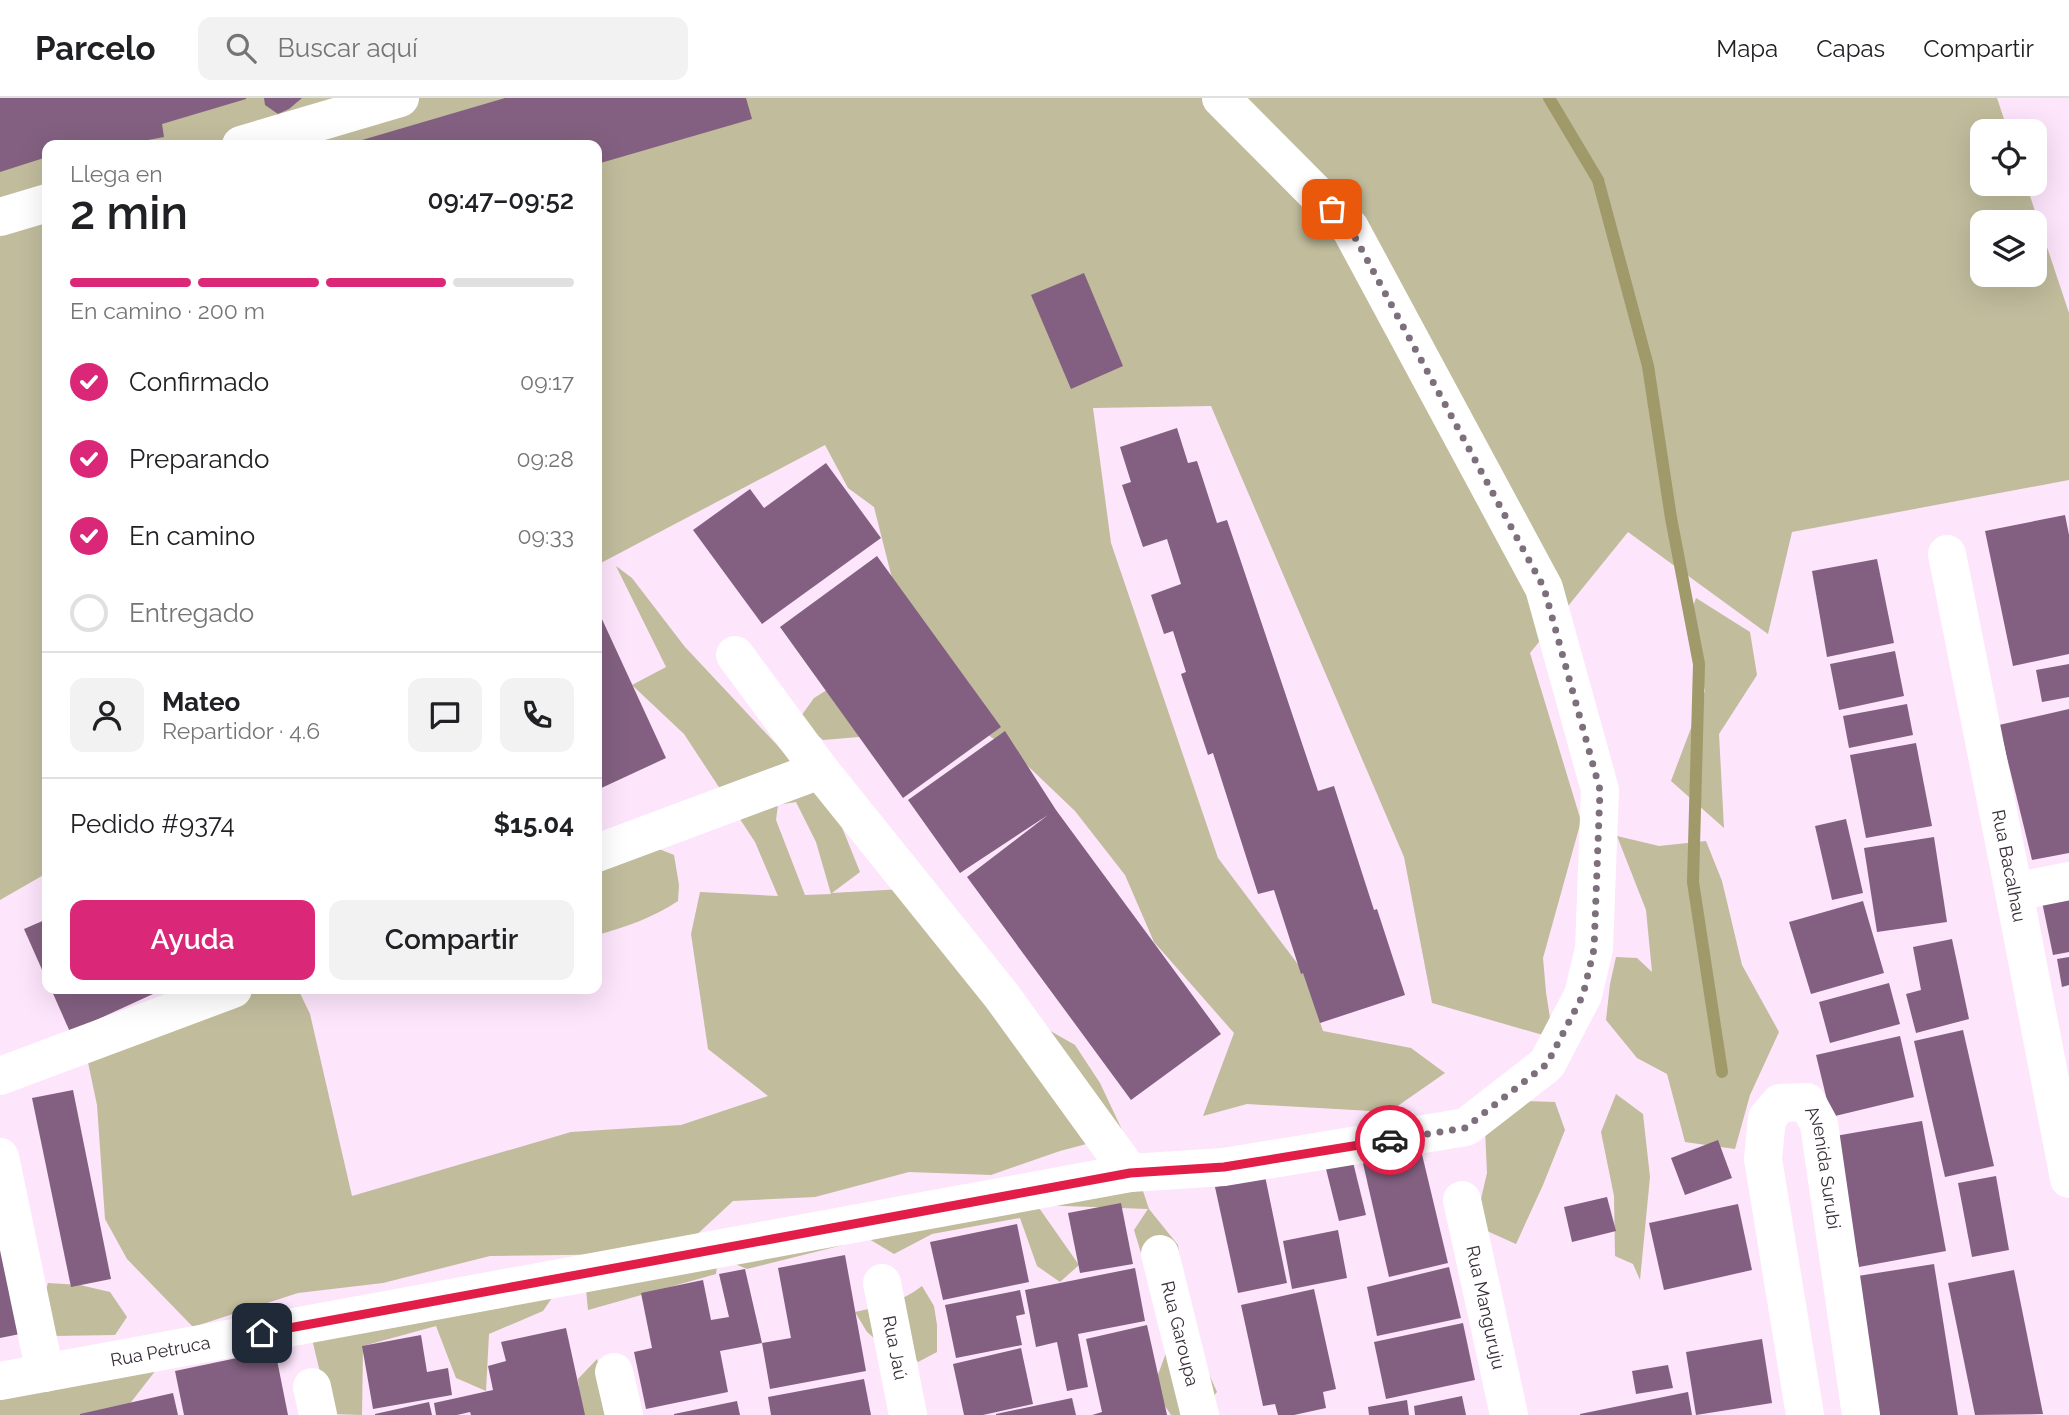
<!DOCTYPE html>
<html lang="es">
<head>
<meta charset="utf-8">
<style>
  :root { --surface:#fff; --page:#f2f2f2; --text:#202124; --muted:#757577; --line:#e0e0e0; --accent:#db2777 }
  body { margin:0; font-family:Raleway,sans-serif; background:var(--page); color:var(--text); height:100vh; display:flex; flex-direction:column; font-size:26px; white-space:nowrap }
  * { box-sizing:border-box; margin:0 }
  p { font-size:23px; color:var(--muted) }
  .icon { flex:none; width:38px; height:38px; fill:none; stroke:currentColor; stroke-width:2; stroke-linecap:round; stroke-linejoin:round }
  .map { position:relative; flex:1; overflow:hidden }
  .drawer { position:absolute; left:42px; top:42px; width:560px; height:854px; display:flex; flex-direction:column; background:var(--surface); border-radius:14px; box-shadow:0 7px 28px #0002 }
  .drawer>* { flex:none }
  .controls { position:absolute; left:1970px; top:21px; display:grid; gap:14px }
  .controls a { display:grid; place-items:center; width:77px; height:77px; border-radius:14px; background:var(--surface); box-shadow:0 7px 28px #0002; font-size:35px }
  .pin { position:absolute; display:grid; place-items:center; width:60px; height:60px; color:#fff; margin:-30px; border-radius:14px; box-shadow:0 4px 10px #0006 }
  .courier { position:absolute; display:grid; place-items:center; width:70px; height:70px; margin:-35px; border:5px solid #e11d48; border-radius:50%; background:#fff; color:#222; box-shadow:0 2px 9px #0007 }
  .head em { font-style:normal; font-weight:600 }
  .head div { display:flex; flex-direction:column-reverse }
  .head { display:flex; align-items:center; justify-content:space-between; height:119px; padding:0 28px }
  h1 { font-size:46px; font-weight:600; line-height:52px }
  .bar { display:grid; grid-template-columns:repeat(4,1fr); gap:10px 7px; align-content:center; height:84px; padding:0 28px }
  .bar i { height:9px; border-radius:5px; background:var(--line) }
  .bar .on { background:var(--accent) }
  .bar p { grid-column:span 4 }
  .line { display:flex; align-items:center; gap:18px; padding:0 28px; border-top:2px solid var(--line) }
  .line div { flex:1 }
  .round { display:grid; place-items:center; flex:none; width:74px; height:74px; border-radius:14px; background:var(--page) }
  ol { padding:0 28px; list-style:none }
  li { display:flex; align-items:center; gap:21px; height:77px }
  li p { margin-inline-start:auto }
  li .icon { padding:7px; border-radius:50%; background:var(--accent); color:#fff; stroke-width:4 }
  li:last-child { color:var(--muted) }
  li i { width:38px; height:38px; border:4px solid var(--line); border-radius:50% }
  .action { display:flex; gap:14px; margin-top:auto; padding:14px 28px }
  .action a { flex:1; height:80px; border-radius:14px; background:var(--accent); color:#fff; font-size:28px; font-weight:600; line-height:80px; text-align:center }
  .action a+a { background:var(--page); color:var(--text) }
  header { display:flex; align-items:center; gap:42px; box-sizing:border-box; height:98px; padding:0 35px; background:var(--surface); border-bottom:2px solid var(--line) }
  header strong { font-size:33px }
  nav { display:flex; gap:38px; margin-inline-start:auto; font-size:24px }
  .search { width:490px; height:63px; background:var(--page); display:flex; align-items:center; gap:18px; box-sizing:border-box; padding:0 24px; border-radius:14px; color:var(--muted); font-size:26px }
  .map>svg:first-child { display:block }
</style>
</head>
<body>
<header>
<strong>Parcelo</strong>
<div class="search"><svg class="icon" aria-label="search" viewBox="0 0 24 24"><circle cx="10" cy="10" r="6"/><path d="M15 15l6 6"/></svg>Buscar aquí</div>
<nav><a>Mapa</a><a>Capas</a><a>Compartir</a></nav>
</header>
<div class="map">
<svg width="2069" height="1317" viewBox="0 0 2069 1317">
  <rect width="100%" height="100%" fill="#fde5fb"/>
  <!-- green -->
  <g fill="#c0bc9c" fill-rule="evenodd">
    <path d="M0,0h1997l11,33h-25v53h43l43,129v167l-277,52 -24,102 -140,-102 -98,121 51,168 -38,137 3,34 7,46 -121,-35 -28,-146 -193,-451 -118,2 18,135 107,315 85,113 20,60 88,17 34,25 -56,39 -142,-8 -44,12 31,-83 -80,-91 -29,-67 -50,-64 -65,-62 -60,-38 -52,-109 -24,-95 -26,-19 -23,-43 -228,120v-420h-550v728l-47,27zM1983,124h52v53h-52z"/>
    <path d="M616,468l16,12 53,69 92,98 60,70 23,57 -28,21 71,-4 130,132 42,24 25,38 24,51 -64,17 -69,24 -82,-3 -94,25 -82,4 -42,39 -53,14 -148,2 -107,27 -85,10 -105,34 -66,-68 -22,-40 -8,-114 -11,-52 177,-64h35l12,25 42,182 219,-64 110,-7 87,-29 -60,-47 -17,-115 9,-42 78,4 -23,-54 -71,-108 -52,-49 34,-18zM796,704l20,40 15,52 -26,1 -29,-75 2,-15z"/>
    <polygon points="1696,500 1750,534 1757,577 1719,636 1724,730 1671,683 1705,593 1688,523"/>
    <polygon points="838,585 853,617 859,639 823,642 799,621 814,600"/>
    <polygon points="1617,738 1659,748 1706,743 1722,783 1742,867 1779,934 1750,997 1735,1051 1685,1044 1667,976 1637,960 1606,922 1610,886 1616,859 1637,860 1652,874 1646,812"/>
    <path d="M659,751l15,6 5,30 -1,16c-25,17 -53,26 -81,34v-79z"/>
    <polygon points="1616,996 1643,1016 1650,1079 1640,1182 1633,1166 1615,1158 1614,1098 1601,1034"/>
    <polygon points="1525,1003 1555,1004 1565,1032 1543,1087 1516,1146 1487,1133 1480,1105 1487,1075 1485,1031"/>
    <polygon points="1102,1088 1142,1090 1149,1111 1178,1147 1188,1220 1200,1256 1217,1294 1197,1317 1171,1317 1153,1290 1169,1247 1134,1132 1148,1111 1037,1107 1079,1167 1060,1184 1037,1168 1020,1120 932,1136 894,1156 864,1138 871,1129 947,1122 1028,1100"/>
    <path d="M850,1130l-7,17 -96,24 -29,-12 -2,17 -128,36 -2,-21c23,-20 31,-17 61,-13l22,-20 50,-12 101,-15z"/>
    <polygon points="48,1185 80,1187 110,1194 127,1219 115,1237 53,1238 41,1211"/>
    <path d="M922,1188l12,20 3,19v27l-19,10 -19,-24 -10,13 -22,-19 -12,-20c25,-5 47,-10 67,-26z"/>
    <polygon points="558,1191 543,1213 489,1236 486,1293 456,1280 436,1228 363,1248 362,1317 330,1316 312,1241"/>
    <polygon points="597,1261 612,1317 582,1317 578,1281"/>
    <polygon points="156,1272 121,1317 0,1317 0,1297"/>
  </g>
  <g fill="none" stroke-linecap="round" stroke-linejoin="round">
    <!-- stream -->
    <polyline stroke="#a09969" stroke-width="12" points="1549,0 1598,82 1648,268 1671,420 1699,566 1693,784 1722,974"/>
  </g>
  <!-- building -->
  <g fill="#836081">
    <polygon points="0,0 246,0 246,1 162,26 164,39 143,43 139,47 47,47 47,59 0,74"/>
    <polygon points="264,0 302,0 289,11 278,16 265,7"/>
    <polygon points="505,0 746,0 752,21 597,66 597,47 345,47"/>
    <polygon points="1084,175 1123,268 1071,291 1031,197"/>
    <polygon points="1177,330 1188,365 1197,363 1217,425 1227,422 1318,693 1334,688 1374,812 1377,811 1405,897 1320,925 1303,875 1301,876 1274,792 1258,796 1213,655 1208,657 1181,576 1186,574 1173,533 1164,536 1151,497 1181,486 1167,441 1143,449 1122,387 1131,384 1120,349"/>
    <polygon points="826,365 881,440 762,526 693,432 750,391 764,410"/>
    <polygon points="2065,417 2069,437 2069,556 2013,568 1985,433"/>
    <polygon points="877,458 1001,629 903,700 780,529"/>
    <polygon points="1877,461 1894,545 1827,559 1812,473"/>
    <polygon points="601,519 666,660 597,692 597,521"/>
    <polygon points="1895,553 1904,598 1839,612 1830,566"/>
    <polygon points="2069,566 2069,599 2042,604 2036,572"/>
    <polygon points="1907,606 1913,637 1849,650 1843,618"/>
    <polygon points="2069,611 2069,755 2032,762 1999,627"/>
    <polygon points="1005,633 1056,712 1221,936 1131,1002 967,779 1048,717 960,775 908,702"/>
    <polygon points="1916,645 1932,728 1866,740 1850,657"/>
    <polygon points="1846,721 1863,795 1832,802 1815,728"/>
    <polygon points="1934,739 1947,824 1877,834 1864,750"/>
    <polygon points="2069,798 2069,854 2053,857 2042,804"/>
    <polygon points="1863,803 1884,875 1811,896 1789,824"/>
    <polygon points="47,821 47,883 24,831"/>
    <polygon points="1952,841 1969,921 1916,935 1906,896 1921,892 1913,849"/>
    <polygon points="2069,859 2069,887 2062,889 2057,861"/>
    <polygon points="1889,885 1900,926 1830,945 1819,904"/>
    <polygon points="51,891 164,891 70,934"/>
    <polygon points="1963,932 1994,1068 1945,1079 1914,943"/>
    <polygon points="1900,938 1914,999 1831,1019 1816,957"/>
    <polygon points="73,992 111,1181 71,1189 32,1000"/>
    <polygon points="1922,1023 1946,1153 1859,1169 1835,1038"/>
    <polygon points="1718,1042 1732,1080 1685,1097 1671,1060"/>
    <polygon points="1420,1048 1448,1165 1389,1179 1362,1061"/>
    <polygon points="1351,1056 1366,1117 1339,1123 1324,1063"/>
    <polygon points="1265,1078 1287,1185 1238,1195 1215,1089"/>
    <polygon points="1996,1078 2009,1152 1972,1159 1958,1085"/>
    <polygon points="1607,1099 1616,1133 1572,1144 1564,1109"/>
    <polygon points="1121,1105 1133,1166 1080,1175 1068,1115"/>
    <polygon points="1738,1106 1752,1172 1664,1192 1649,1125"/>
    <polygon points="1017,1126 1029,1184 943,1202 930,1144"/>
    <polygon points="1338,1132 1347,1180 1292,1191 1283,1143"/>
    <polygon points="0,1145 20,1236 0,1240"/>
    <polygon points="845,1157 866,1273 770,1291 762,1245 791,1240 778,1170"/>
    <polygon points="1934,1166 1958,1317 1867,1317 1845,1180"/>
    <polygon points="1449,1169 1461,1220 1377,1238 1367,1189"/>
    <polygon points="1135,1170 1145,1223 1078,1236 1088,1289 1067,1293 1057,1244 1036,1249 1025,1192"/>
    <polygon points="745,1171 762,1245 720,1253 728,1294 646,1311 634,1254 652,1250 641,1195 703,1182 711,1222 729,1219 719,1176"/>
    <polygon points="2014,1172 2043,1316 1975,1317 1948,1185"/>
    <polygon points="1314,1191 1336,1291 1323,1294 1326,1310 1294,1317 1278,1317 1275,1306 1263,1308 1241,1207"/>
    <polygon points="1020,1192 1025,1216 1016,1218 1022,1247 956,1260 945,1207"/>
    <polygon points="1463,1225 1475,1282 1386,1301 1374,1244"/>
    <polygon points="1147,1227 1167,1317 1092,1317 1102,1314 1086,1241"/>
    <polygon points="566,1230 585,1317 471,1317 470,1314 457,1317 436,1317 434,1305 493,1292 488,1268 506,1263 501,1244"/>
    <polygon points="421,1237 427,1274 448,1270 452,1297 373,1311 362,1248"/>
    <polygon points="1762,1241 1772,1305 1696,1317 1686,1254"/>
    <polygon points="1021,1250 1033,1306 983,1317 964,1317 953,1266"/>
    <polygon points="275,1252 288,1317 184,1317 175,1273"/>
    <polygon points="1668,1267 1673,1290 1636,1296 1632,1273"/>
    <polygon points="864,1281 871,1317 771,1317 768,1299"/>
    <polygon points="1688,1294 1692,1317 1580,1317 1580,1316"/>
    <polygon points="173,1295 178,1317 80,1317 80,1316"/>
    <polygon points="1462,1298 1466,1317 1415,1317 1414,1308"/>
    <polygon points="1072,1300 1076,1317 996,1317 996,1316"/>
    <polygon points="1407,1302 1409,1317 1369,1317 1368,1309"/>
    <polygon points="737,1303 740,1317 674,1317 674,1316"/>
    <polygon points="429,1304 432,1317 375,1317 375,1316"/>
  </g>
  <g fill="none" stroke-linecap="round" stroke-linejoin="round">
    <!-- minor -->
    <g stroke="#fff" stroke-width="38">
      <polyline points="241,47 400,0"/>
      <polyline points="0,119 47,105"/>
      <path id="s1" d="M1947,456l67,338 55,287"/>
      <polyline points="735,557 820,672 1001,897 1130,1075"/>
      <polyline points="597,755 820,672"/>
      <polyline points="2014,794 2069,783"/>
      <polyline points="0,978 233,891"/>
      <polyline points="0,1059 45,1275"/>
      <path id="s2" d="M1462,1102l47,215"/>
      <path id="s3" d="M1160,1156l40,161"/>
      <path id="s4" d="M882,1185l26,132"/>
      <polyline points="614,1274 624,1317"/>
      <path id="s5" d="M0,1283l1130,-208 94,-6 242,-40 81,-63 36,-69 11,-46 6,-159 -56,-202 -194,-360 -129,-130"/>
      <polyline points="312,1289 318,1317"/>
      <path id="s6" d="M1805,1317l-42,-256 4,-41 13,-15 27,-1 12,22 42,291"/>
    </g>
  </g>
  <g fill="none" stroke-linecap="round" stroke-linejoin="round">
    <!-- done -->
    <polyline stroke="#7d6f7c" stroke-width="7" stroke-dasharray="0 12.6" points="1332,111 1350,130 1544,490 1600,692 1594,851 1583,897 1547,966 1465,1030 1390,1042"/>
    <!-- route -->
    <polyline stroke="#e11d48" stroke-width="9" points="262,1235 1130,1075 1224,1069 1390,1042"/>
  </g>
  <g text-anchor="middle" stroke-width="7" stroke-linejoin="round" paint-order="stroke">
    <!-- street labels -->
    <g font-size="18" fill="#382f38" stroke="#fff">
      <text dy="6" stroke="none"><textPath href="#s1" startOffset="318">Rua Bacalhau</textPath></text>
      <text dy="6" stroke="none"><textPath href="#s6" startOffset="416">Avenida Surubi</textPath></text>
      <text dy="6" stroke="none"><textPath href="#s2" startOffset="110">Rua Manguruju</textPath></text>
      <text dy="6" stroke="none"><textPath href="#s3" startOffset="82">Rua Garoupa</textPath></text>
      <text dy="6" stroke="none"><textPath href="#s4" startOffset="66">Rua Jaú</textPath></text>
      <text dy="6" stroke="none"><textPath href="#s5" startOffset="163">Rua Petruca</textPath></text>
    </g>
  </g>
</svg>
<div class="controls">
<a><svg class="icon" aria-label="locate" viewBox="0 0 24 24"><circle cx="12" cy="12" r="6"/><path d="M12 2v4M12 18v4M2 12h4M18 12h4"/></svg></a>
<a><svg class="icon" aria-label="layers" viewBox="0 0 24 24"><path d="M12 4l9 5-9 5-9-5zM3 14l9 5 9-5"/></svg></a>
</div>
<div class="pin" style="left:1332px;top:111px;background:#ea580c"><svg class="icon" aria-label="bag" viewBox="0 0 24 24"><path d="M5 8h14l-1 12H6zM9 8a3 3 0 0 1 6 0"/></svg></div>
<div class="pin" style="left:262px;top:1235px;background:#1f2937"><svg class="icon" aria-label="home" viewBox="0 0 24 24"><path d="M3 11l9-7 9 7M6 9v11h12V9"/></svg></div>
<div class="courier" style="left:1390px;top:1042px"><svg class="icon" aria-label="car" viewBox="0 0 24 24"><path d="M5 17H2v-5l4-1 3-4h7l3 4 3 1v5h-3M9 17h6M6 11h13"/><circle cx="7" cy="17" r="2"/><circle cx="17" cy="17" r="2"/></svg></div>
<section class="drawer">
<div class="head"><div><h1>2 min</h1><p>Llega en</p></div><em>09:47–09:52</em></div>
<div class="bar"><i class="on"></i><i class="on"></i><i class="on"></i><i></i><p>En camino · 200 m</p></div>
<ol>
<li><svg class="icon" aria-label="check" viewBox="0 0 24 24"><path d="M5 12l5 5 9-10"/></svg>Confirmado<p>09:17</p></li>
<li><svg class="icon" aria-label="check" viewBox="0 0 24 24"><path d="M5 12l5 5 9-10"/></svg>Preparando<p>09:28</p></li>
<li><svg class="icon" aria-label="check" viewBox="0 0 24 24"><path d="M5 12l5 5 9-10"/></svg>En camino<p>09:33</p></li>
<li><i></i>Entregado</li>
</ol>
<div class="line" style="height:126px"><a class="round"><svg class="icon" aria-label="person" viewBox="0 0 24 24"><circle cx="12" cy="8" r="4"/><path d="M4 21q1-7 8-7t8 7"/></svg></a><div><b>Mateo</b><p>Repartidor · 4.6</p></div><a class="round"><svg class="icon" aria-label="chat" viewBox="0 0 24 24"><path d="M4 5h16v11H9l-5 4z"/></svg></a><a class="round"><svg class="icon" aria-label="phone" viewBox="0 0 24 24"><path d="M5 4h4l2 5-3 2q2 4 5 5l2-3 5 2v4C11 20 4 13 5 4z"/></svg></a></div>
<div class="line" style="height:91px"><div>Pedido #9374</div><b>$15.04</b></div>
<div class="action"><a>Ayuda</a><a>Compartir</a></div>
</section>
</div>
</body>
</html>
